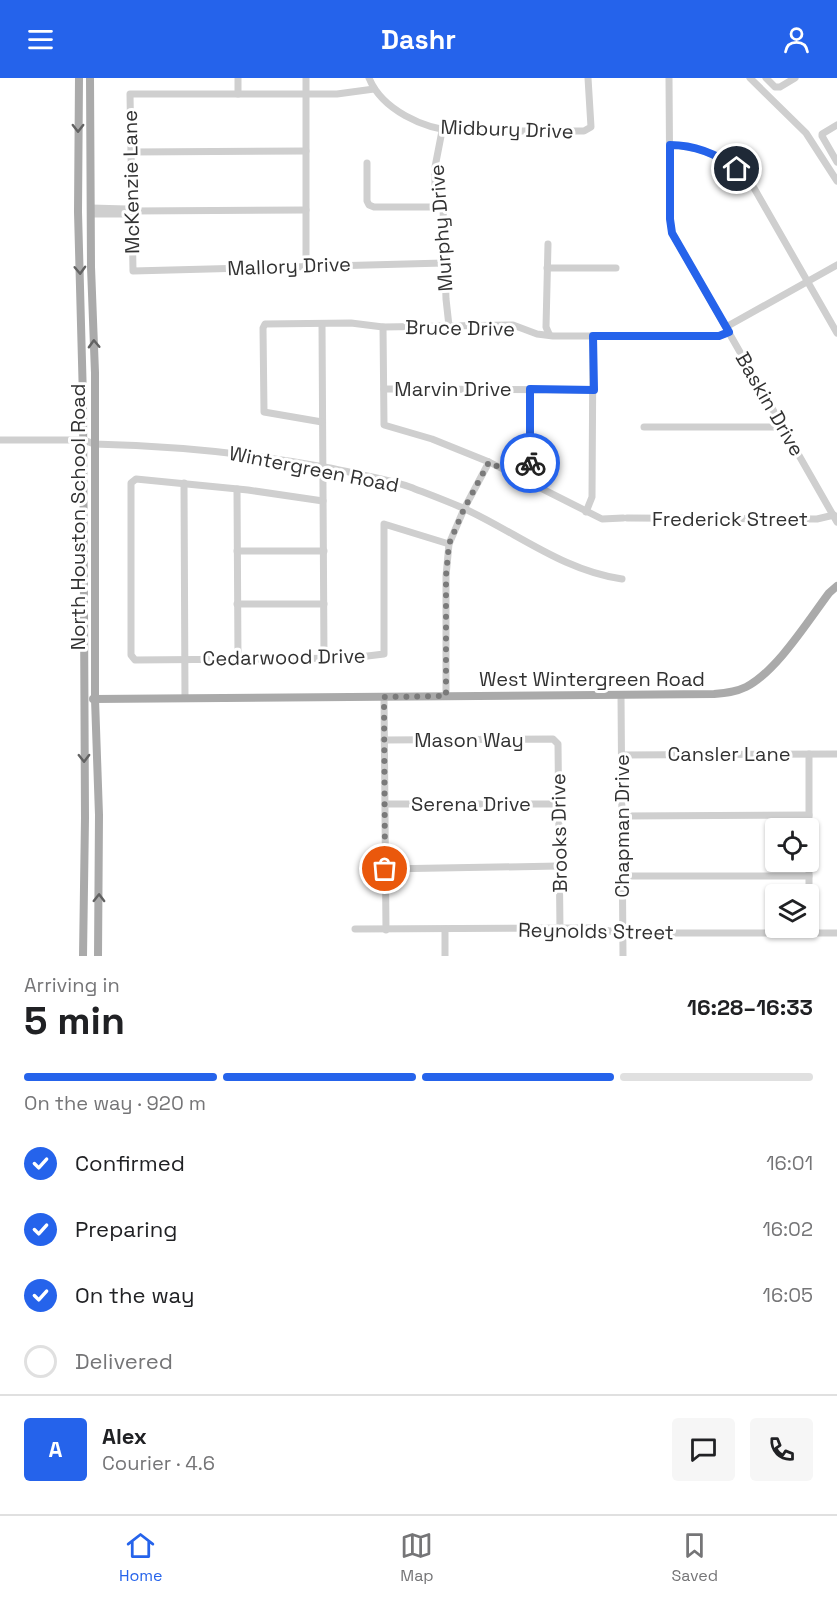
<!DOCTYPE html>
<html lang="en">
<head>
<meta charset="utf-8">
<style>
  :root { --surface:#fff; --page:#f6f6f6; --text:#202124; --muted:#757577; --line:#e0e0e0; --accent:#2563eb }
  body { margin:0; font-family:"Space Grotesk",sans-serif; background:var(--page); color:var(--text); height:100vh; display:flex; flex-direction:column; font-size:22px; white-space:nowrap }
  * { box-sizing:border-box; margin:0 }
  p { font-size:20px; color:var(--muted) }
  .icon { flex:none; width:33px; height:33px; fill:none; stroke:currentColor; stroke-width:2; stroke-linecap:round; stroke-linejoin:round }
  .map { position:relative; height:878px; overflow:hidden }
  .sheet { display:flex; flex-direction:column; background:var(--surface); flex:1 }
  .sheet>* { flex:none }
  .tools { position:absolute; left:765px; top:740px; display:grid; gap:12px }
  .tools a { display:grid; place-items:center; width:54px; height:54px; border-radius:6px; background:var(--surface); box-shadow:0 2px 4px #0004; font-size:30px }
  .pin { position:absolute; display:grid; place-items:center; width:51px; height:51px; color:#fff; margin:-26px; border:3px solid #fff; border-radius:50%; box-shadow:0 2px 6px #0007 }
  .courier { position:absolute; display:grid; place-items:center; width:60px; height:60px; margin:-30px; border:4px solid #2563eb; border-radius:50%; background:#fff; color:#222; box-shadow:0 2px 8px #0007 }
  .head em { font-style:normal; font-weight:700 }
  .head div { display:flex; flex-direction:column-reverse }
  .head { display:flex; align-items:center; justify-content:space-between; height:102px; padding:0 24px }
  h1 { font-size:39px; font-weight:700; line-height:45px }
  .bar { display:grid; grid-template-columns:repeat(4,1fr); gap:9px 6px; align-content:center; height:72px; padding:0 24px }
  .bar i { height:8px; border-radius:4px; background:var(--line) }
  .bar .on { background:var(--accent) }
  .bar p { grid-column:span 4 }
  .line { display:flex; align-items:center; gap:15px; padding:0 24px; border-top:2px solid var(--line) }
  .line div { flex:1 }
  .round { display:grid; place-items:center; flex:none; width:63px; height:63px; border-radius:6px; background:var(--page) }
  ol { padding:0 24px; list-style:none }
  li { display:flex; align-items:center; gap:18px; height:66px }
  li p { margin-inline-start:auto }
  li .icon { padding:6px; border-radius:50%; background:var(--accent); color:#fff; stroke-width:4 }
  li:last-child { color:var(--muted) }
  li i { width:33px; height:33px; border:3px solid var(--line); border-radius:50% }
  header { display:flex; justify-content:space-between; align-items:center; height:78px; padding:0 24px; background:var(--accent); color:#fff; font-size:27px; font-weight:700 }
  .dock { display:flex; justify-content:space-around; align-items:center; height:84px; border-top:2px solid var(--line); background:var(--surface); font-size:16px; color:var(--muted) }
  .dock a { display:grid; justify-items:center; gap:3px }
  .dock .on { color:var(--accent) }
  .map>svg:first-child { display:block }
</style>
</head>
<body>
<header><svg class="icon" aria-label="menu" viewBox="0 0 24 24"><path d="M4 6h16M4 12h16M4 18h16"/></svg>Dashr<svg class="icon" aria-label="person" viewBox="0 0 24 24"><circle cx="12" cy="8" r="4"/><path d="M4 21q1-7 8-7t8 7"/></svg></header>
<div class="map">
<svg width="837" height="878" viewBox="0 0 837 878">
  <rect width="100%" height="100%" fill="#fff"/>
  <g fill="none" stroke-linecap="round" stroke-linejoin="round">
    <!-- minor -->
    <g stroke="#cfcfcf" stroke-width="7">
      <polyline points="306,0 306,187"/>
      <path d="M369,0c13,32 55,51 87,53h128l7,-4 -3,-49"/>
      <polyline points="669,0 670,141 672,155 837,444"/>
      <polyline points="750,0 806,55 837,103"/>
      <polyline points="766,0 775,9 780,9 795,0"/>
      <polyline points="374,11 337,16 130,16 133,193 444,185"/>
      <polyline points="238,16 238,0"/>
      <polyline points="837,47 822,56 822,58 837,84"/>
      <polyline points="442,53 435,89 435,107 443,129 446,221 449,248"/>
      <path d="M670,67c33,1 66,16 84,43l83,145"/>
      <polyline points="131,74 306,73"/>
      <polyline points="367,85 367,123 369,127 374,129 443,129"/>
      <polyline points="91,130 127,131 131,133 306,132"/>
      <polyline points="91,136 126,136 131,133"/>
      <polyline points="548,166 546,249 549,256"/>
      <polyline points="547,190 616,190"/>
      <polyline points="322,246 324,580"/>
      <polyline points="383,249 384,347 432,361 489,384 602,441 623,440"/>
      <polyline points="726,249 837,187"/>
      <polyline points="384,311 594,312"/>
      <polyline points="322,344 264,334 263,250 265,246 351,245 383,249 513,247 537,256 553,258 719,258 729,254"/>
      <polyline points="644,349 783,349"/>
      <path d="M0,362h84l10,4c80,2 157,9 236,24 26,6 54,10 80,19 18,7 37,14 55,22 52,24 99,62 157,70"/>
      <polyline points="524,403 530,389 530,311"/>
      <polyline points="184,405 185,620"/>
      <polyline points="237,411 238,581"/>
      <polyline points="323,423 248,412 136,401 131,405 131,577 135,582 351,580 384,576 384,446 449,466"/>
      <polyline points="586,434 592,419 593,258"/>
      <polyline points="627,440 817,441 834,437"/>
      <polyline points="237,473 324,473"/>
      <polyline points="237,526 324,526"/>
      <polyline points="621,617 623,878"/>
      <polyline points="446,618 446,498 449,466 464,431 489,384"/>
      <polyline points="384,619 386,852"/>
      <polyline points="384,662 553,661 558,666 560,851"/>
      <polyline points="622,677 837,676"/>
      <polyline points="385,726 558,726"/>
      <polyline points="622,738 809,737"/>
      <polyline points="385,791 559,788"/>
      <polyline points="623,798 809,798"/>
      <polyline points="355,851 590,850 623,855 837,855"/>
      <polyline points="445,851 445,878"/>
      <polyline points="809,854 809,676"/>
    </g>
    <!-- major -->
    <g stroke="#aaa" stroke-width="8">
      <polyline points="79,0 78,134 83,321 85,740 83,878"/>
      <polyline points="90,0 91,189 95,295 95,621 99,737 98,878"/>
      <path d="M93,621l621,-5c11,-1 22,-2 32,-7 30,-15 62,-66 83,-94l8,-7"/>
    </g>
  </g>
  <!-- one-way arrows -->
  <defs><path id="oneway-chevron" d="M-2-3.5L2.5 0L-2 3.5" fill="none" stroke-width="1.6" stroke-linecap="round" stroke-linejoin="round" transform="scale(1.5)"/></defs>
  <g stroke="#626262">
    <use href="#oneway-chevron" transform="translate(78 50) rotate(90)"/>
    <use href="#oneway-chevron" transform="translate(80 192) rotate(88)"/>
    <use href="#oneway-chevron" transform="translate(94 266) rotate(-92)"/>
    <use href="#oneway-chevron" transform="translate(84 680) rotate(89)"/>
    <use href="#oneway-chevron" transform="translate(99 820) rotate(-89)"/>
  </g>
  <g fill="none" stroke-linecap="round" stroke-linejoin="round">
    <!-- done -->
    <polyline stroke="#7a7a7a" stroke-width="6" stroke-dasharray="0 10.8" points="385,791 384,619 446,618 446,498 449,466 464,431 489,384 524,403 530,385"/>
    <!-- route -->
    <path stroke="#2563eb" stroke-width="8" d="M530,385v-74l64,1 -1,-54h126l10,-4 -57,-99 -2,-14v-74c25,0 47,9 67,24"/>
  </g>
  <g text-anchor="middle" stroke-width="6" stroke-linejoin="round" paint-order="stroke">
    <!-- street labels -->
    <g font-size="20" fill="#323232" stroke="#fff">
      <text transform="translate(507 51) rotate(2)" y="7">Midbury Drive</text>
      <text transform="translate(131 104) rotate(-91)" y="7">McKenzie Lane</text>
      <text transform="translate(441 150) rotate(-94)" y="7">Murphy Drive</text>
      <text transform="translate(289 188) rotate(-2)" y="7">Mallory Drive</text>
      <text transform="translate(460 250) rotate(1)" y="7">Bruce Drive</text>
      <text x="453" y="318">Marvin Drive</text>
      <text transform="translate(770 326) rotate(60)" y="7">Baskin Drive</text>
      <text transform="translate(314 391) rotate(11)" y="7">Wintergreen Road</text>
      <text transform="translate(78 439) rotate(-90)" y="7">North Houston School Road</text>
      <text x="730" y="448">Frederick Street</text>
      <text transform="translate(284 579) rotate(-1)" y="7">Cedarwood Drive</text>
      <text x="592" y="608">West Wintergreen Road</text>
      <text x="469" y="669">Mason Way</text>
      <text x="729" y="683">Cansler Lane</text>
      <text x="471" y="733">Serena Drive</text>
      <text transform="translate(622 748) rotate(-90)" y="7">Chapman Drive</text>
      <text transform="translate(559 755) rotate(-91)" y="7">Brooks Drive</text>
      <text transform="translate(596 853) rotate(1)" y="7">Reynolds Street</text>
    </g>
  </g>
</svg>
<div class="tools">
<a><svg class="icon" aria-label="locate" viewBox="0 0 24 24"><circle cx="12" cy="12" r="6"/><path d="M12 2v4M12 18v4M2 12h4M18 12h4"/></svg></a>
<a><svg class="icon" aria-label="layers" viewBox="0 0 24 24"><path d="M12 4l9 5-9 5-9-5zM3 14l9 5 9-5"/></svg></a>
</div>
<div class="pin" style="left:385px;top:791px;background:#ea580c"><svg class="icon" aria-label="bag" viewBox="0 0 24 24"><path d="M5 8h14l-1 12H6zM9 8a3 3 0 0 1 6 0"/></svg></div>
<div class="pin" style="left:737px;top:91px;background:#1f2937"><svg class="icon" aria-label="home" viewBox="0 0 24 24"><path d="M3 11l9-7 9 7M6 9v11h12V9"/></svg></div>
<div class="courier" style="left:530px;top:385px"><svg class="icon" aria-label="bike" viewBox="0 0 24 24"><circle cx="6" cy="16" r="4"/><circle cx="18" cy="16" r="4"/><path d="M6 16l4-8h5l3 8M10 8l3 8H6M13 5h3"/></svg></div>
</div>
<section class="sheet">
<div class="head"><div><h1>5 min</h1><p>Arriving in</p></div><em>16:28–16:33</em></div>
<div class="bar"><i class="on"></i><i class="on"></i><i class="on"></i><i></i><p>On the way · 920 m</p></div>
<ol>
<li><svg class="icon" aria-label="check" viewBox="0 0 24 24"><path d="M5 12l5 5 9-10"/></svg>Confirmed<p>16:01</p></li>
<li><svg class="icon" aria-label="check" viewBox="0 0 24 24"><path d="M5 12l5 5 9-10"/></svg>Preparing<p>16:02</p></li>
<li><svg class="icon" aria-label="check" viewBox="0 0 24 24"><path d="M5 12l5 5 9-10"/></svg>On the way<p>16:05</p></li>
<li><i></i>Delivered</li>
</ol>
<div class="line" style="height:108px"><b class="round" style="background:var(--accent);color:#fff">A</b><div><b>Alex</b><p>Courier · 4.6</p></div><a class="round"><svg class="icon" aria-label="chat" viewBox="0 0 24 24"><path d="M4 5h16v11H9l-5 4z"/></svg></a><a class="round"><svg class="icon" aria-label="phone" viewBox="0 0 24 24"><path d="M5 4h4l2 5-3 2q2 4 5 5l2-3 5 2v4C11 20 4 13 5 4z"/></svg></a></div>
</section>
<nav class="dock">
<a class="on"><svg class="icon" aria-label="home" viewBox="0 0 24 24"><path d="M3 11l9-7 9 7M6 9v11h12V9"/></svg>Home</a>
<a><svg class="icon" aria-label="map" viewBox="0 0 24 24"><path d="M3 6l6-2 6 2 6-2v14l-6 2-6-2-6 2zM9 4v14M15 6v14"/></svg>Map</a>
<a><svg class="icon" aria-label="saved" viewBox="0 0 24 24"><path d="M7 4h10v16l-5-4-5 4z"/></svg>Saved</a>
</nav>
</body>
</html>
